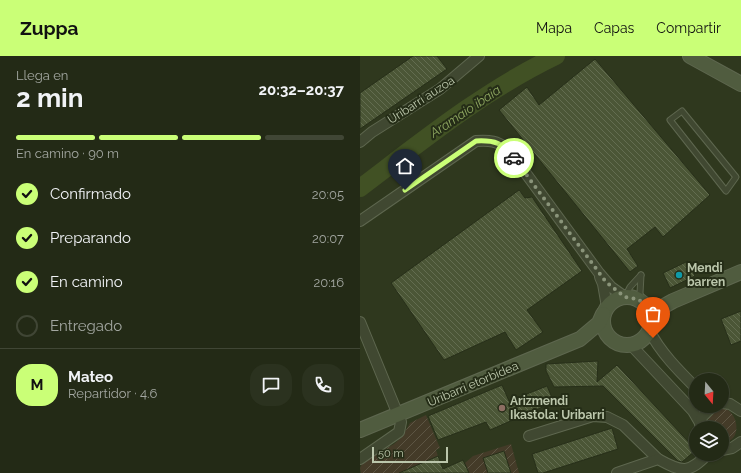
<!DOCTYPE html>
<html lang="es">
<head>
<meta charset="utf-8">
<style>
  :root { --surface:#232a16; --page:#2b321f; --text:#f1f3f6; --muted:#a3a7a1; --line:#404635; --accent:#caff77 }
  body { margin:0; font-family:Raleway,sans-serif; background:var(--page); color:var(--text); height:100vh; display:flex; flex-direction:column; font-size:15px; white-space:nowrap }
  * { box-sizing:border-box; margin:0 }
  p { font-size:13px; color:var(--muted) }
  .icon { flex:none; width:22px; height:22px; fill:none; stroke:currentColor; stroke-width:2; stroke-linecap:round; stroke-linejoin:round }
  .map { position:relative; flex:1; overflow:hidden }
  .details { display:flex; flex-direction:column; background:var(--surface); width:360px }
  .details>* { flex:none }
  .needle { width:26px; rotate:162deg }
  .fabs { position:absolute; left:329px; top:317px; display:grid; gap:8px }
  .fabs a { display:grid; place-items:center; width:40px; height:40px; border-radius:50%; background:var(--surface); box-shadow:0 1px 3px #0004,0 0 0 1px var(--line); font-size:20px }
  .scale { position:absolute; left:12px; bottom:10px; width:76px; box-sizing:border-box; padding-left:4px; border:2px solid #bbc6ab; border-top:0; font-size:11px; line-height:14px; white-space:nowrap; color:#bbc6ab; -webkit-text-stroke:3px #252d17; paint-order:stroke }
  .pin { position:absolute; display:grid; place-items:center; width:34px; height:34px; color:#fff; margin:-41px -17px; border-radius:50% 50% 50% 0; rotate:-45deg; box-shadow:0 0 4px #0007 }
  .pin .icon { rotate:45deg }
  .courier { position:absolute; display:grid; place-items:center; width:40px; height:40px; margin:-20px; border:3px solid #caff77; border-radius:50%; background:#fff; color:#222; box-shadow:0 1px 5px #0007 }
  .overview em { font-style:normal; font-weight:700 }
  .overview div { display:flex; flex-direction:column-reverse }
  .overview { display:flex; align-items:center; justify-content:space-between; height:68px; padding:0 16px }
  h1 { font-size:26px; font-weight:700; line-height:30px }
  .bar { display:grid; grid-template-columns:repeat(4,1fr); gap:6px 4px; align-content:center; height:48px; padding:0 16px }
  .bar i { height:5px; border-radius:3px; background:var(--line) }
  .bar .active { background:var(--accent) }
  .bar p { grid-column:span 4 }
  .line { display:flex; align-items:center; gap:10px; padding:0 16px; border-top:1px solid var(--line) }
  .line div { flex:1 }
  .round { display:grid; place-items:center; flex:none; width:42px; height:42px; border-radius:16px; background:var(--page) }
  ol { padding:0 16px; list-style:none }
  li { display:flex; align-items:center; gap:12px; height:44px }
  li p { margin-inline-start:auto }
  li .icon { padding:4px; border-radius:50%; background:var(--accent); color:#111; stroke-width:4 }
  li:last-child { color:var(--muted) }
  li i { width:22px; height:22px; border:2px solid var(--line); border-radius:50% }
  header { display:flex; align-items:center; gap:24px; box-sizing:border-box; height:56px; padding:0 20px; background:var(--accent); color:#111 }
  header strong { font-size:19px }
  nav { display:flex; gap:22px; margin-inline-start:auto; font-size:14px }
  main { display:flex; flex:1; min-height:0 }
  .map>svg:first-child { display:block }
</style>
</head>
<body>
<header>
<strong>Zuppa</strong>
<nav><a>Mapa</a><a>Capas</a><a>Compartir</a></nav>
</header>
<main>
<section class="details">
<div class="overview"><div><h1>2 min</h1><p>Llega en</p></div><em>20:32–20:37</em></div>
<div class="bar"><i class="active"></i><i class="active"></i><i class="active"></i><i></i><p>En camino · 90 m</p></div>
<ol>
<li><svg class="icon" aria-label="check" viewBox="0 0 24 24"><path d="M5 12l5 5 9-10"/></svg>Confirmado<p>20:05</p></li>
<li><svg class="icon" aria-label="check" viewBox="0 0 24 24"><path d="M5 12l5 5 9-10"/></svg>Preparando<p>20:07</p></li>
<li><svg class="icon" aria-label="check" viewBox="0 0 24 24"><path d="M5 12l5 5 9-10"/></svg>En camino<p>20:16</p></li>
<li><i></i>Entregado</li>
</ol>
<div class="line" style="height:72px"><b class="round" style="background:var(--accent);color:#111">M</b><div><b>Mateo</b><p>Repartidor · 4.6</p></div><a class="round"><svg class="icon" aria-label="chat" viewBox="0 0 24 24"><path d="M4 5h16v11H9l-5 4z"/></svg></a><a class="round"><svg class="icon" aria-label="phone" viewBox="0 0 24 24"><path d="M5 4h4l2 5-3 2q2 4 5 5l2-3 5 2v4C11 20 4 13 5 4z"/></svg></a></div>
</section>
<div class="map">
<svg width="381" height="417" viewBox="0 0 381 417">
  <defs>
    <pattern id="garden-furrows" width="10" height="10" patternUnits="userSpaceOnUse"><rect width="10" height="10" fill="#443b28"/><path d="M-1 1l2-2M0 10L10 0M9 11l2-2" fill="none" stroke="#5d5644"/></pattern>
    <pattern id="building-back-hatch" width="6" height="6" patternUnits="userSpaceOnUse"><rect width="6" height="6" fill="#4b5636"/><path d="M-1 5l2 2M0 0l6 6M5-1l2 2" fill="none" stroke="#636d50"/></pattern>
  </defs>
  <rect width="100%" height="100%" fill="#2f381e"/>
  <!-- garden -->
  <g fill="url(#garden-furrows)">
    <path d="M364,352c17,6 17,37 -2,33v-13l-15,-1c1,-12 7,-15 17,-19z"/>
    <polygon points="66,359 80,392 76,394 78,400 51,417 1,417 0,412 3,406 34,388 42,381 50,367"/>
    <polygon points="151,388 159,417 109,417 105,407 113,400"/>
  </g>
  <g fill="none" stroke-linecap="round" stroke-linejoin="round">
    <!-- river -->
    <path stroke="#415124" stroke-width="18" d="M0,132c62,-47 125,-98 196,-132"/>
  </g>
  <!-- building -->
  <g fill="url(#building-back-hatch)" stroke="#272f19">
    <polygon points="53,0 77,0 87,13 0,73 0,37"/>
    <polygon points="235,3 350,139 303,181 295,171 267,193 278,210 270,216 139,54 167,31 179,49"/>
    <polygon points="159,134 165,142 172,141 222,215 167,254 183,276 156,294 145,276 84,304 31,227"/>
    <polygon points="328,205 335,220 310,232 303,217"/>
    <polygon points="381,255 381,285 371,289 361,263"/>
    <polygon points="238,305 237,326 257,309 336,394 322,406 318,405 243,330 194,331 186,315 186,308"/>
    <polygon points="142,329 149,345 187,330 194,346 130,374 126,366 78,384 68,360"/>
    <polygon points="252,372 258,393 183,417 178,417 172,398"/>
    <polygon points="144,395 151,417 128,417 123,402"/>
    <polygon points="78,400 83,413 103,404 109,417 39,417"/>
  </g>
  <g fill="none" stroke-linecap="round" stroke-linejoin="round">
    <defs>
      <g id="lane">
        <polygon points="322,55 376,121 366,135 310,64"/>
        <polyline points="281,219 280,237 282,246"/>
        <polyline points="265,241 270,231 281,219"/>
      </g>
      <g id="street">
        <polyline points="0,86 12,76 80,33 119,0"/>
        <path d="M0,165l116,-80c14,-1 21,0 32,8l91,124 12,14 14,10"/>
        <polyline points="240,221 243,228 247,251"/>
        <polyline points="0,266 41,366 39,376 0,403"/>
        <path d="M289,274c11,22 30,41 47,58"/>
        <polyline points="271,289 333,355 340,367"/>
        <polyline points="362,347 370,348 381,355"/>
        <polyline points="340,371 342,361 353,350"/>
        <polyline points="169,380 233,360 247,361 263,369 298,403"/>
        <polyline points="362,394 372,392 381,386"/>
        <path d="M257,417l41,-14c25,14 31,14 50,-5"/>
      </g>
      <g id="secondary">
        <polyline points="330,0 381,28"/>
        <circle cx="267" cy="265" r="24"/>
        <polyline points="291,268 304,250 313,245 381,216"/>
        <polyline points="0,374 220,283 239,267 243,258"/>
      </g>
    </defs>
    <!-- lane casing -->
    <use href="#lane" stroke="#5e674f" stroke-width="7"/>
    <!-- street casing -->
    <use href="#street" stroke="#5e674f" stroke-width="12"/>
    <!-- secondary casing -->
    <use href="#secondary" stroke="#5e674f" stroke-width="16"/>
    <!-- lane -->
    <use href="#lane" stroke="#404831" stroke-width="5"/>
    <!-- street -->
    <use href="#street" stroke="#404831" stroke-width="10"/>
    <!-- secondary -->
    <use href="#secondary" stroke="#505c3f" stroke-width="14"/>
  </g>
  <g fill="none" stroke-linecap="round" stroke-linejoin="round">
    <!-- done -->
    <polyline stroke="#8a947a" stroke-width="4" stroke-dasharray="0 7.2" points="154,102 246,226 265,241 277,243 282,246 290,260 289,274 293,282"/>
    <!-- route -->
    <path stroke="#caff77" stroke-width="5" d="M45,134l71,-49c18,-1 28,2 38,17"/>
  </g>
  <!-- markers -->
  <circle fill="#0f9aa8" stroke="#252d17" stroke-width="1.5" cx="319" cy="219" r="4"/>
  <circle fill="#8d6e63" stroke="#252d17" stroke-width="1.5" cx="142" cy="352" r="4"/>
  <g text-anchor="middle" stroke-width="4" stroke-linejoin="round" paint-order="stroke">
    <!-- street labels -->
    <g font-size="12" fill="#bbc6ab" stroke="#252d17">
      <text transform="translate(61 44) rotate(-33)" y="4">Uribarri auzoa</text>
      <text transform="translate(113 328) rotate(-23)" y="4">Uribarri etorbidea</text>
    </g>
    <!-- poi labels -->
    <g font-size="12" font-weight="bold" fill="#bbc6ab" stroke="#252d17" text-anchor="start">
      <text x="327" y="216">Mendi<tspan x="327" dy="14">barren</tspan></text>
      <text x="150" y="349">Arizmendi<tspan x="150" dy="14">Ikastola: Uribarri</tspan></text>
    </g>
    <!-- water labels -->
    <g font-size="13" font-style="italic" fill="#8fa861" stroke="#252d17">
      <text transform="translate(105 55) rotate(-34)" y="5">Aramaio ibaia</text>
    </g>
  </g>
</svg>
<div class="fabs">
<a><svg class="needle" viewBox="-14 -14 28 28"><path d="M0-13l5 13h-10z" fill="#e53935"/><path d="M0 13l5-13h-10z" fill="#a3a7a1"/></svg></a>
<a><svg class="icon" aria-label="layers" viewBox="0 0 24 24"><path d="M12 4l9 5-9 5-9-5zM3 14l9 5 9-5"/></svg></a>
</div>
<div class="scale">50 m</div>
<div class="pin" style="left:293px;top:282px;background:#ea580c"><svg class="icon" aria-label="bag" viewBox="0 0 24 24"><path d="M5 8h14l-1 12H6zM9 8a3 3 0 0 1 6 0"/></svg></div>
<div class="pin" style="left:45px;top:134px;background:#1f2937"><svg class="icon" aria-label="home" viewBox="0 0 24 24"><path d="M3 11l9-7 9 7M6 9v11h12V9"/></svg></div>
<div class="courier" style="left:154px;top:102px"><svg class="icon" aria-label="car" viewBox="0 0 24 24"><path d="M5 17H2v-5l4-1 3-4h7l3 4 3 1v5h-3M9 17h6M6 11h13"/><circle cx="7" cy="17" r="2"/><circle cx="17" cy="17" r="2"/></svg></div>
</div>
</main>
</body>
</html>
